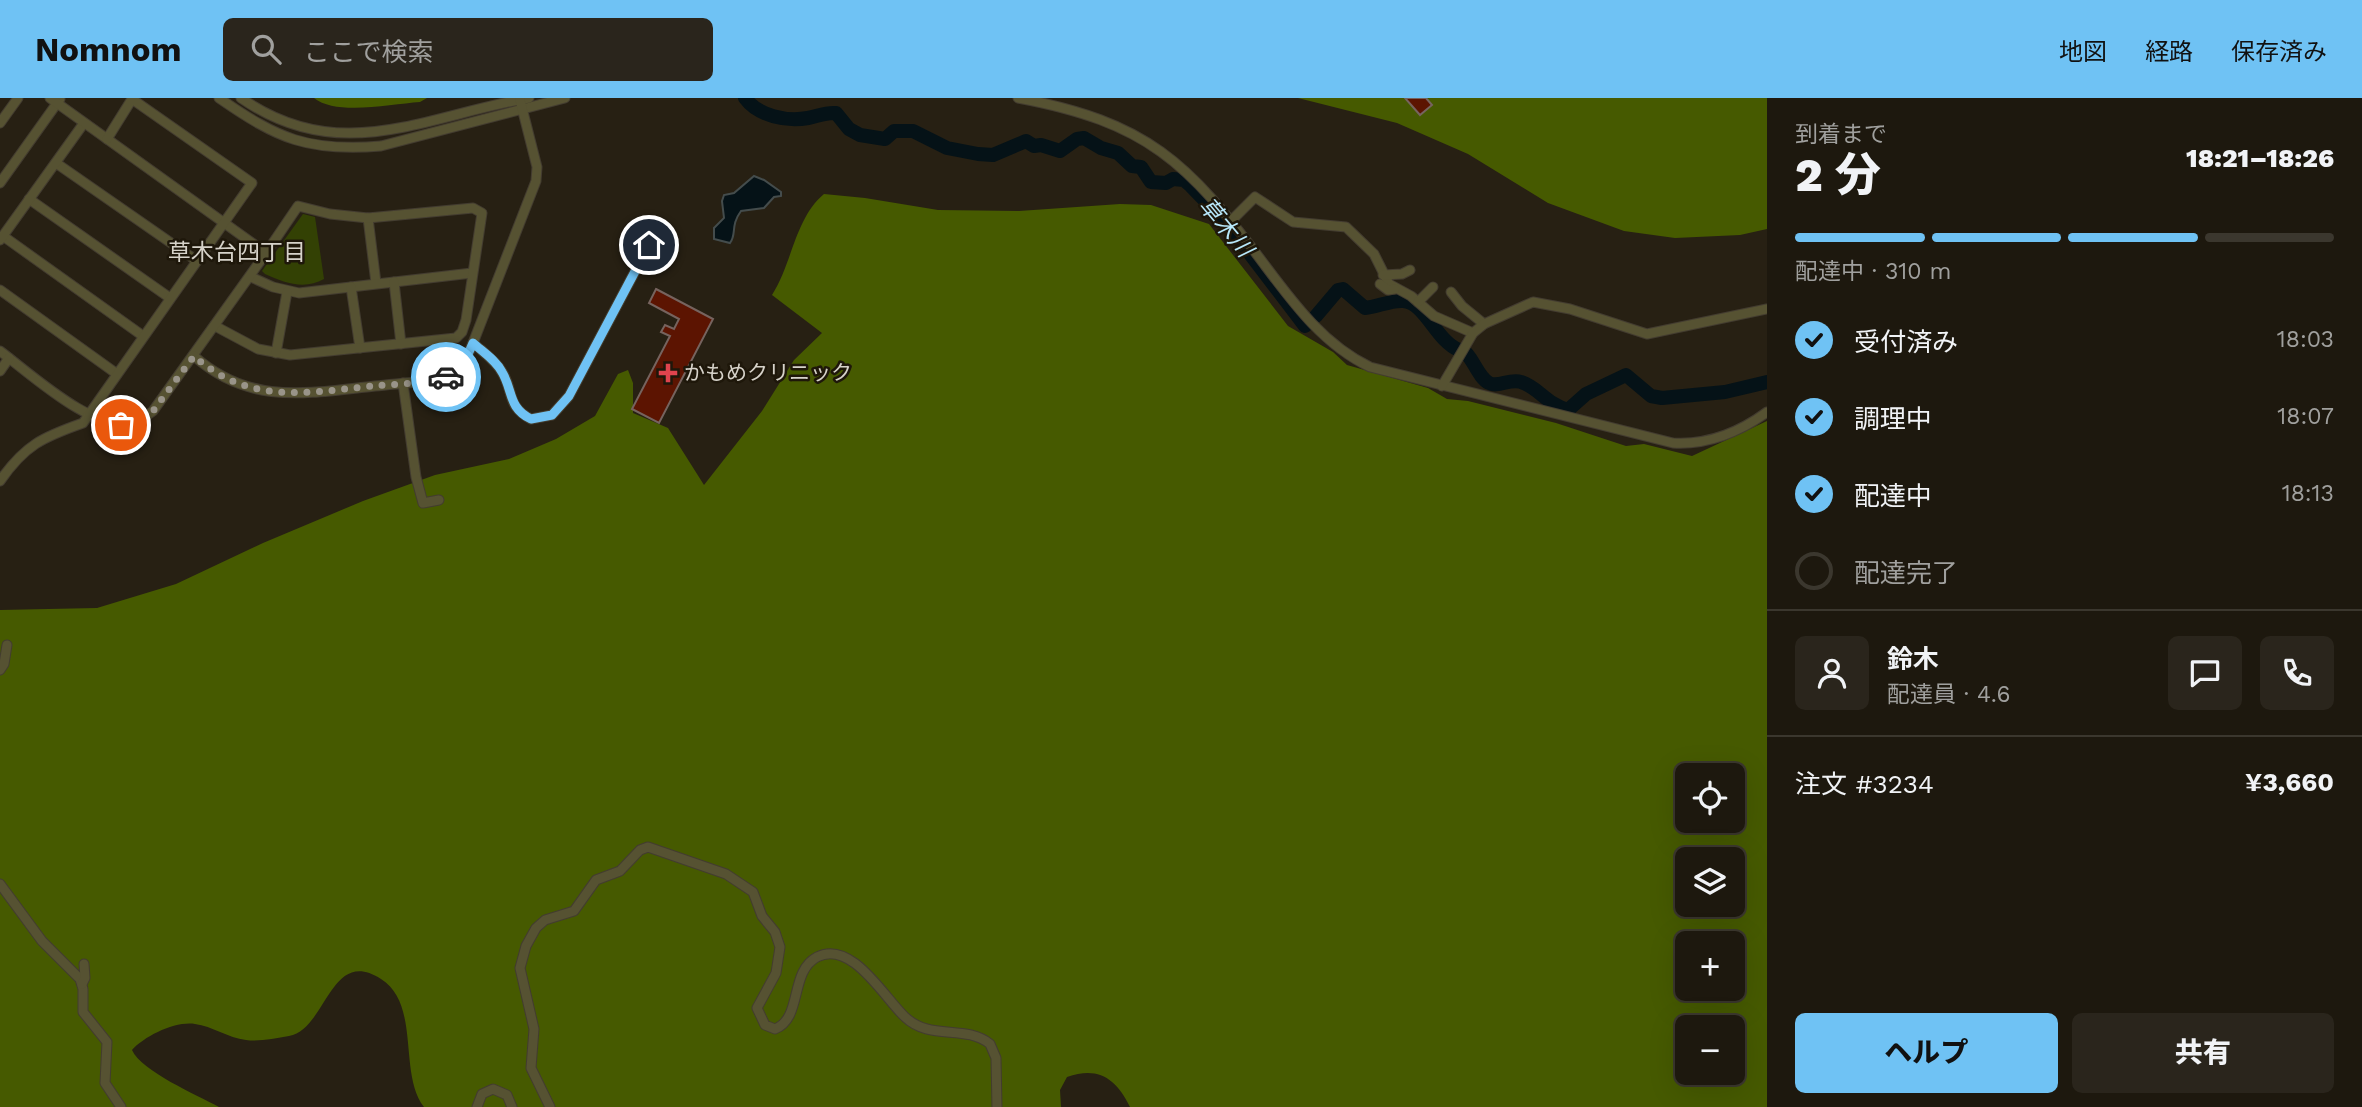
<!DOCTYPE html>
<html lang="ja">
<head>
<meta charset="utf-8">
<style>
  :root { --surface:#1d180e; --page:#2a251c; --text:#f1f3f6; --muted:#a0a09e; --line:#3b372e; --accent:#6fc2f4 }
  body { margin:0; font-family:"Work Sans","Noto Sans JP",sans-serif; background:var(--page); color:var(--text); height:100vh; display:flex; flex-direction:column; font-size:26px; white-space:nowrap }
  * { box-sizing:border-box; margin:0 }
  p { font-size:23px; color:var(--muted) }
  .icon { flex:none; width:38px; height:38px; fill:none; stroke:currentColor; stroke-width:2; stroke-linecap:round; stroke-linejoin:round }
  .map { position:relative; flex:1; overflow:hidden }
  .sheet { display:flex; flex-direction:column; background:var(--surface); width:595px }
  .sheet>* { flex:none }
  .buttons { position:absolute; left:1675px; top:665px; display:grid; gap:14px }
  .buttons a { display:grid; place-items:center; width:70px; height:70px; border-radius:10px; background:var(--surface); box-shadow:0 7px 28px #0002,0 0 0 2px var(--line); font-size:35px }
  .pin { position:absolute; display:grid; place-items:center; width:60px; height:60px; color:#fff; margin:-30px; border:4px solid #fff; border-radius:50%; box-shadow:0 2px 7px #0007 }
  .courier { position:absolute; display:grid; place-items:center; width:70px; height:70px; margin:-35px; border:5px solid #6fc2f4; border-radius:50%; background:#fff; color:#222; box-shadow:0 2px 9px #0007 }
  .headline em { font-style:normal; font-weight:800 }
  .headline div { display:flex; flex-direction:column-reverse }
  .headline { display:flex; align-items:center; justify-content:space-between; height:119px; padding:0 28px }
  h1 { font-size:46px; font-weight:800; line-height:52px }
  .bar { display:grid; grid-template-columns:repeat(4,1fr); gap:10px 7px; align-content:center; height:84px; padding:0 28px }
  .bar i { height:9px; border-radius:5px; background:var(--line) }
  .bar .on { background:var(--accent) }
  .bar p { grid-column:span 4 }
  .line { display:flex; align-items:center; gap:18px; padding:0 28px; border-top:2px solid var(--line) }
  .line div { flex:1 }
  .round { display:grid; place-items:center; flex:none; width:74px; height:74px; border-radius:10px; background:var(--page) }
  ol { padding:0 28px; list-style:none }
  li { display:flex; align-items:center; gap:21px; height:77px }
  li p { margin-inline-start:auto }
  li .icon { padding:7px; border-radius:50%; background:var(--accent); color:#111; stroke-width:4 }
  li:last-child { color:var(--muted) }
  li i { width:38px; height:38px; border:4px solid var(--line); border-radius:50% }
  .cta { display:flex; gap:14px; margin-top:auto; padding:14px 28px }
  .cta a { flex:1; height:80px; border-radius:10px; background:var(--accent); color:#111; font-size:28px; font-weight:800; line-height:80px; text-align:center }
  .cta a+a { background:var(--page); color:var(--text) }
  header { display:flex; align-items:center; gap:42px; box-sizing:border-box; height:98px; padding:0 35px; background:var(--accent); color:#111 }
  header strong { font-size:33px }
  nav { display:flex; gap:38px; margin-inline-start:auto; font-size:24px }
  .search { width:490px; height:63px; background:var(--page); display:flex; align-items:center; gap:18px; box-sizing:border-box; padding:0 24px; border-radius:10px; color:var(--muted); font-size:26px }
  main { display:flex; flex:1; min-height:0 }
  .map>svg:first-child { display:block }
</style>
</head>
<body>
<header>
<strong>Nomnom</strong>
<div class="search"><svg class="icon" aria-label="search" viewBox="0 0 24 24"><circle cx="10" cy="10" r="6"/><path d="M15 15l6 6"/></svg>ここで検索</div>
<nav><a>地図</a><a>経路</a><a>保存済み</a></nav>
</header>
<main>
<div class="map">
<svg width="1767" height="1009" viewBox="0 0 1767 1009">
  <rect width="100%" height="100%" fill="#272013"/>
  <!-- green -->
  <path fill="#334104" d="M303,116l12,3 9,62c-19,11 -40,4 -59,-5l-3,-3z"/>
  <!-- forest -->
  <g fill="#465a00" fill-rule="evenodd">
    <path d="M314,0h113l-7,4c-29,2 -84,14 -106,-4z"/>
    <polygon points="1298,0 1767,0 1767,131 1740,137 1675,140 1624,133 1548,105 1468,56 1397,25"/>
    <path d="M824,96l41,4 73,12 81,1 101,-7 31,1 58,19 79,102 45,26 14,13 81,23 19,11 21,2 88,22 70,23 18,-2 48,12 75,-35v686h-637c-14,-28 -31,-41 -63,-30l-7,13 1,17h-637c-26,-33 -3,-103 -43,-128 -51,-33 -54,50 -92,57 -14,2 -29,6 -43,4 -18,-2 -34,-14 -51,-16 -20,-3 -50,12 -63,26 9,21 65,45 87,57h-219v-497l97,-2 79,-24 87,-41 100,-42 72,-26 74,-16 47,-20 39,-23 23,-42 10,-4 5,13v30l35,15 36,57 58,-74 32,-51 28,-27 -50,-38c20,-31 23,-77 52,-101zM1687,677h45v46h-45zM1687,761h45v46h-45zM1687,845h45v46h-45zM1687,929h45v46h-45z"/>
  </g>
  <!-- water -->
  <path fill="#051217" stroke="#444c4c" stroke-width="2" d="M754,78l10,4 17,12v4l-7,1 -10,11 -23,3c-11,15 -4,23 -11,32l-16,-4v-11l10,-10 -2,-17 2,-6 10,-2z"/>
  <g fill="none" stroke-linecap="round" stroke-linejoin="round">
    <!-- river -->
    <g stroke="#051217" stroke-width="14">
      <path d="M745,0c13,18 42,24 63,20 10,-2 18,-6 28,-5l13,16 11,6 25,4 9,-8h19l34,17 31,6 15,1 33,-14 8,5 7,-1 19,6 17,-12 7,-1 17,10 17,5 14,13 9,1 10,15 15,1 7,-4 11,1 7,6 34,35 80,105"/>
      <path d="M1316,218l22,-26 5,-1 22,19c12,-1 26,-8 38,-7 22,1 33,40 56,49"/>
      <path d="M1466,255c8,8 13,25 23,30 9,5 21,-5 32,-1 17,5 25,22 47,28l18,-16 40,-19 25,21 11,2 63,-6 42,-10"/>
    </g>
  </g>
  <!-- building -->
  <g fill="#5c1401" stroke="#76635e" stroke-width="2">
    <polygon points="1405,0 1426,0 1432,7 1420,17"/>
    <polygon points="656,191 713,221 659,325 632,311 670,238 661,234 665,227 674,231 679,221 649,205"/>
  </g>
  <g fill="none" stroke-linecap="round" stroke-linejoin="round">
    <defs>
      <g id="minor">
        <path d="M219,0c59,41 89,54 162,48l184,-48"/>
        <path d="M241,0c99,69 183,18 288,0"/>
        <path d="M1018,0c129,24 170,64 246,166 30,40 60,81 106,103l303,76c34,2 67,-11 94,-31"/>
        <polyline points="0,25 18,0"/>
        <polyline points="56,65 197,163"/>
        <polyline points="0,85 60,1"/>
        <polyline points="29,101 170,200"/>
        <polyline points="368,120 376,185"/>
        <polyline points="1230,124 1255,99 1293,124 1346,129 1374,156 1389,186 1411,198 1434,218 1473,235"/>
        <polyline points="3,138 143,238"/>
        <polyline points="0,142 84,25"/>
        <polyline points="1383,177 1402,176 1410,172"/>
        <polyline points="251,179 273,189 299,195 472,175"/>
        <polyline points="394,184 401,246"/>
        <polyline points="1380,186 1388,192 1395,191"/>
        <polyline points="351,189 360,250"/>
        <polyline points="0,192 117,276"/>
        <polyline points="1451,194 1462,208 1484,226"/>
        <polyline points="1418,204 1433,189"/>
        <polyline points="215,228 258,251 290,257 456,240 462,234 466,222 482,115 473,110 368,120 330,116 298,108 266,155"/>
        <path d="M473,245c10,9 23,18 29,29 12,19 4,34 29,47l21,-4 17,-19 80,-151"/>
        <path d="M0,253c31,23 95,83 135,72 6,-2 12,-8 18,-12l113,-158 -216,-155"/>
        <polyline points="276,255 287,194"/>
        <path d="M194,258c56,50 114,37 181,30 24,-3 52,-3 75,-11l15,-14 8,-18 63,-162 1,-14 -17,-67"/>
        <polyline points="0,273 9,260"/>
        <polyline points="403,285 416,379 423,405 439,402"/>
        <polyline points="1442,288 1473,235 1484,226 1533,204 1570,211 1647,236 1767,211"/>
        <path d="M0,383c25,-36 43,-44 83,-58l169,-240 -120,-84 -25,40"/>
        <polyline points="0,572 4,566 7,547"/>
        <polyline points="0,786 42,843 80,881 83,891 83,914 107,944 105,985 121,1009"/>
        <polyline points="82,886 85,880 84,866"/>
        <polyline points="477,1009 482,996 493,991 507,997 512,1009"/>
        <path d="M550,1009l-19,-39 3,-39 -14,-61 6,-22 10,-18 9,-8 29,-9 22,-31 24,-9 20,-21 8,-3 78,27 27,18 9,24 13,16 5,15 -4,26 -19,35 8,17 10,4c28,-11 14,-57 42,-72 35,-18 68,42 88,60 25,24 60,7 85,27l6,14 1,49"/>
      </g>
    </defs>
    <!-- minor casing -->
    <use href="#minor" stroke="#433c30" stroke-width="11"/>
    <!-- minor -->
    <use href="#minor" stroke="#565232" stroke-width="9"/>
  </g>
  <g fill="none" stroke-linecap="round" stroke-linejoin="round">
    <!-- done -->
    <path stroke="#999489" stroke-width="7" stroke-dasharray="0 12.6" d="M121,327l16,-2 16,-12 41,-55c55,49 112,37 178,30 24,-2 51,-2 74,-9"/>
    <!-- route -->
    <path stroke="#6fc2f4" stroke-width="9" d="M446,279l19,-16 8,-18c10,9 23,17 29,29 11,18 6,36 29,47l21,-4 17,-19 80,-151"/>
  </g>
  <!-- markers -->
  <path fill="#e0444e" stroke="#1e170a" stroke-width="2.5" d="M664.5 264.5h7v7h7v7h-7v7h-7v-7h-7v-7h7z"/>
  <g text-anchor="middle" stroke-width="5" stroke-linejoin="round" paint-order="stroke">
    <!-- poi labels -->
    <g font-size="21" fill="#d6d2c9" stroke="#1e170a" text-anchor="start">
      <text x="684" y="282">かもめクリニック</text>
    </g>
    <!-- water labels -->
    <g font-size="23" font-style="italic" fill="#b8e8fa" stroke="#1e170a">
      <text transform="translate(1226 129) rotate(50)" y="8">草木川</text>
    </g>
    <!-- neighbourhood labels -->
    <g font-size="23" fill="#d6d2c9" stroke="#1e170a">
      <text x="237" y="162">草木台四丁目</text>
    </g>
  </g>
</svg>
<div class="buttons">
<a><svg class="icon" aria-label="locate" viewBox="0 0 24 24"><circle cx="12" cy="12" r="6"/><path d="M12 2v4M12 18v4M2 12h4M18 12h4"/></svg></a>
<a><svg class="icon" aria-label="layers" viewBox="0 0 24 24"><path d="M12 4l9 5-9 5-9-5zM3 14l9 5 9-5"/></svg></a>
<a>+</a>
<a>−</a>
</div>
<div class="pin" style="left:121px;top:327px;background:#ea580c"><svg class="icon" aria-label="bag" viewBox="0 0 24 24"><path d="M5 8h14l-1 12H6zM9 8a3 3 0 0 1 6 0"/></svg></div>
<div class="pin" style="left:649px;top:147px;background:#1f2937"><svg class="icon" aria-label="home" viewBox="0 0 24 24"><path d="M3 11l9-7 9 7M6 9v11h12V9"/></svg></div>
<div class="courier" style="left:446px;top:279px"><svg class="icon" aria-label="car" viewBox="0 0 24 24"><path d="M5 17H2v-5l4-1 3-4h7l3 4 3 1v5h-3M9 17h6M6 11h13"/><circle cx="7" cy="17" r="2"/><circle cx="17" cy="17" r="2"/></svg></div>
</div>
<section class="sheet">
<div class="headline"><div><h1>2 分</h1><p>到着まで</p></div><em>18:21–18:26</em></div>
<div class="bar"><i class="on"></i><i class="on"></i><i class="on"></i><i></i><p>配達中 · 310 m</p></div>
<ol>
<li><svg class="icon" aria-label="check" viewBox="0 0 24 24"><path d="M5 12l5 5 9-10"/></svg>受付済み<p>18:03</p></li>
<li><svg class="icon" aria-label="check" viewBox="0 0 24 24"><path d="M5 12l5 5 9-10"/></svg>調理中<p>18:07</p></li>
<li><svg class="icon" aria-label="check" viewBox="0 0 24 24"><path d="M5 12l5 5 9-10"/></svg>配達中<p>18:13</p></li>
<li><i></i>配達完了</li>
</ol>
<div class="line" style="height:126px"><a class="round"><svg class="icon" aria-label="person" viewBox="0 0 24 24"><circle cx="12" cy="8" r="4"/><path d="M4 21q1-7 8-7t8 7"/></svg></a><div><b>鈴木</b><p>配達員 · 4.6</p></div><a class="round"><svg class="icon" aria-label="chat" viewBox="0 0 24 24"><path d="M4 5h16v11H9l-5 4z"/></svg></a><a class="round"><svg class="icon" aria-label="phone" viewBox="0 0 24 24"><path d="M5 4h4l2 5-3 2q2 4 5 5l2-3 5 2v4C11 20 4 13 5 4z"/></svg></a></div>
<div class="line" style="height:91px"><div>注文 #3234</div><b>¥3,660</b></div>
<div class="cta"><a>ヘルプ</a><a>共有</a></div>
</section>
</main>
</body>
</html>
